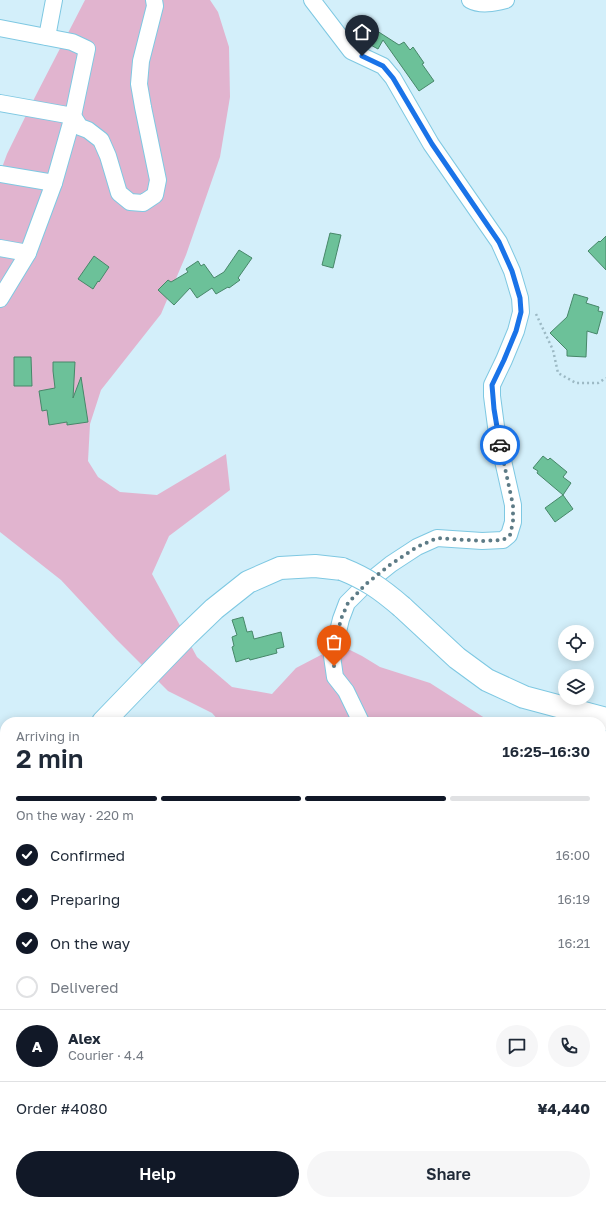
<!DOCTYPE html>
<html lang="en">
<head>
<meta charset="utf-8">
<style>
  :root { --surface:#fff; --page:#f6f6f7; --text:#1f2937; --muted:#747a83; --line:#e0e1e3; --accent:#111827 }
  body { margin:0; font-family:"Golos Text",sans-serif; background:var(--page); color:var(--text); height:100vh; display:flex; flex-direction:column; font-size:15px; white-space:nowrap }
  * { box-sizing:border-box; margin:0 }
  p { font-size:13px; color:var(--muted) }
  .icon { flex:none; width:22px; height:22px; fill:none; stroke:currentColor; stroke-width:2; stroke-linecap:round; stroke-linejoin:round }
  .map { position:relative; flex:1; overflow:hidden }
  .drawer { position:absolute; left:0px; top:717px; width:606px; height:488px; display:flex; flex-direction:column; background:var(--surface); border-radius:16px 16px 0 0; box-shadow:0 2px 10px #0003 }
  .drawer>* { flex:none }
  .buttons { position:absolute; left:558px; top:625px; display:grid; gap:8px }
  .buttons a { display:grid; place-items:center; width:36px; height:36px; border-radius:50%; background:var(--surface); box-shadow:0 2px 10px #0003; font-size:20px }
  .pin { position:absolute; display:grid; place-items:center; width:34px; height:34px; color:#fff; margin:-41px -17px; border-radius:50% 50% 50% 0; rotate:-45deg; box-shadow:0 0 4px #0007 }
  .pin .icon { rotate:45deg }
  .courier { position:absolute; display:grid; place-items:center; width:40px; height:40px; margin:-20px; border:3px solid #1a73e8; border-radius:50%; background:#fff; color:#222; box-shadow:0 1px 5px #0007 }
  .head em { font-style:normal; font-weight:600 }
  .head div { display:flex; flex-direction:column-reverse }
  .head { display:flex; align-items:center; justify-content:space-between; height:68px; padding:0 16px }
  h1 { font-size:26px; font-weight:600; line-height:30px }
  .bar { display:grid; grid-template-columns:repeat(4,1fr); gap:6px 4px; align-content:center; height:48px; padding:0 16px }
  .bar i { height:5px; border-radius:3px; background:var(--line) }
  .bar .current { background:var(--accent) }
  .bar p { grid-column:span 4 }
  .line { display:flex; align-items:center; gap:10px; padding:0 16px; border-top:1px solid var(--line) }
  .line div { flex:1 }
  .round { display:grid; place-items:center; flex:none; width:42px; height:42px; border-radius:21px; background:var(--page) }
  ol { padding:0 16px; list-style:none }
  li { display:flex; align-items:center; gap:12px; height:44px }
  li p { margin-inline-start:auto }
  li .icon { padding:4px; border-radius:50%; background:var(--accent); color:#fff; stroke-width:4 }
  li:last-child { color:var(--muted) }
  li i { width:22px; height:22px; border:2px solid var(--line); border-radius:50% }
  .button { display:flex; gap:8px; margin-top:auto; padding:8px 16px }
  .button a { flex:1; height:46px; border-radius:24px; background:var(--accent); color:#fff; font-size:16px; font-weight:600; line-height:46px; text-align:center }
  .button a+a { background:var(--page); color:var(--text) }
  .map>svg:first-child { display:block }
</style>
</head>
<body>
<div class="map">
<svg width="606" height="1205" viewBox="0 0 606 1205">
  <rect width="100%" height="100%" fill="#d3effa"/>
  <!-- green -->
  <g fill="#e1b4cf">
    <polygon points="85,0 210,0 218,12 229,47 230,97 220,157 186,255 161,314 101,390 90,424 88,461 98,477 120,492 157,495 226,454 230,490 169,536 152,574 197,657 232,687 272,694 296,668 340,645 362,656 380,667 430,683 491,722 220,722 212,713 168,691 116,639 61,580 0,532 0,173 7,154 35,97"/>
    <polygon points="601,790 606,793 606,963 605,934 601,926"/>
    <polygon points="606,985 606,1205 399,1205 403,1200 601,1200 601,997"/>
  </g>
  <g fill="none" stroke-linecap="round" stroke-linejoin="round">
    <!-- river -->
    <g stroke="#45a9c9" stroke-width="24">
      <polyline points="601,1134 606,1129"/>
      <polyline points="498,1205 502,1200"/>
    </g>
  </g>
  <!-- building -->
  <g fill="#6cc199" stroke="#478769">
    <polygon points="360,20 399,45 404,42 410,50 413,47 424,63 422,64 434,81 419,91 383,40 378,49 367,43 369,40 353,31"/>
    <polygon points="330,233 341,235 333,268 322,265"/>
    <polygon points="606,236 606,270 588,251 599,241 600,242"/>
    <polygon points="239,250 252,258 238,278 240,280 229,288 228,287 216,294 212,288 197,298 190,288 174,305 158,290 168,280 171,282 188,272 186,269 198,261 201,266 204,264 214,278 224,272"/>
    <polygon points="94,256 109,267 99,282 98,281 93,289 78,279"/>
    <polygon points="574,294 588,298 586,303 599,307 598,311 603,312 597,334 587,331 586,357 567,356 567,350 550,333 567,317"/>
    <polygon points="14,357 31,357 32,386 14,386"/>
    <polygon points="53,362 75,362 73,398 81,377 88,422 67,425 67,422 49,425 47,410 42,411 39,391 55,388 53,371"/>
    <polygon points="543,456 548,460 550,458 567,472 563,477 571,483 563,495 537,473 538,471 533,468"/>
    <polygon points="563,495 573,509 555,522 545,508"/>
    <polygon points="243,617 247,632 252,631 254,639 281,632 284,647 276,649 277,653 250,660 249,658 236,662 232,647 234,646 232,637 237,635 232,620"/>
  </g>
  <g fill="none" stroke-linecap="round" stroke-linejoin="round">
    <defs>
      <g id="street">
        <polyline points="312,0 351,51 383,66 393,78 431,144 499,242 512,271 520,298 521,312 516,331 504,360 492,385 492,396 497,434 513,505 513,522 509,535 503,540 482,541 437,538 417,547 391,564 366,584 347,603 341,619 332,656 335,677 346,691 361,722"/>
        <path d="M470,0c11,6 24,3 36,0"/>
        <polyline points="0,28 72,42 87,49 73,116 54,183 28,253 0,299"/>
        <polyline points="47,37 54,0"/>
        <polyline points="0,103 73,116 80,127 88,130 101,140 108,156 119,193 130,202 143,203 155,195 158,180 143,107 139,84 141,61 155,6 154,0"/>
        <polyline points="0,174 54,183"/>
        <polyline points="0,248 28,253"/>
        <polyline points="0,831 5,829"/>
        <polyline points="0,913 5,914"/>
        <polyline points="0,991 5,994"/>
        <polyline points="83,1205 85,1200"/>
      </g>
      <g id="secondary">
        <polyline points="402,607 457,658 487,680 524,697 606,719"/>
        <polyline points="103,722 187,635 214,609 248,582 280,568 315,566 342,569"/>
        <polyline points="0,778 5,777"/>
      </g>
    </defs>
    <!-- street casing -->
    <use href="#street" stroke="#7ec8e2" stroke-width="18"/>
    <!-- secondary casing -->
    <use href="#secondary" stroke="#7ec8e2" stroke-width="24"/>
    <!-- path -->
    <polyline stroke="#9cb9c4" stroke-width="2.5" stroke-dasharray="2 3" stroke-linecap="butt" points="536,314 553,350 558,373 576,383 598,383 606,378"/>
    <!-- street -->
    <use href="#street" stroke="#fff" stroke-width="16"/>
    <!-- secondary -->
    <use href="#secondary" stroke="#fff" stroke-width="22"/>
    <defs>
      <path id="secondary-bridge" d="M342,569c25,10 39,20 60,38"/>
    </defs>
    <!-- secondary-bridge casing -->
    <use href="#secondary-bridge" stroke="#7ec8e2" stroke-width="24" stroke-linecap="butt"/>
    <!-- secondary-bridge -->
    <use href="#secondary-bridge" stroke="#fff" stroke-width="22"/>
  </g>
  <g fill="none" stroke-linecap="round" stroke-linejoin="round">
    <!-- done -->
    <polyline stroke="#5d7b86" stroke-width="4" stroke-dasharray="0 7.2" points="334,666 332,656 341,619 348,603 366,584 391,564 417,547 437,538 482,541 503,540 510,535 513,522 513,505 500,445"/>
    <!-- route -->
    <polyline stroke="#1a73e8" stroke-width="5" points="362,56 383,66 393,78 432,144 499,242 512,271 520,298 521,312 516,331 504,360 492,385 494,409 500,445"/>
  </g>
</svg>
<div class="buttons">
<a><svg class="icon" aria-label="locate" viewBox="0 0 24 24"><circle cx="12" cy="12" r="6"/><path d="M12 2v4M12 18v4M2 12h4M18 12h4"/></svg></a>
<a><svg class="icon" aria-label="layers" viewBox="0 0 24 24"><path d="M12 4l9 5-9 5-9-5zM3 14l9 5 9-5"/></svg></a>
</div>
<div class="pin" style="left:334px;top:666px;background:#ea580c"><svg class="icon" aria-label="bag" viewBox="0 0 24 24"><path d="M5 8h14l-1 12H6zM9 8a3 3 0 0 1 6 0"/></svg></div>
<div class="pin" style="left:362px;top:56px;background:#1f2937"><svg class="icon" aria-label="home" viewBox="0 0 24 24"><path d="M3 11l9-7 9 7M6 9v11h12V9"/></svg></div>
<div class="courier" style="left:500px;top:445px"><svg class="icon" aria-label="car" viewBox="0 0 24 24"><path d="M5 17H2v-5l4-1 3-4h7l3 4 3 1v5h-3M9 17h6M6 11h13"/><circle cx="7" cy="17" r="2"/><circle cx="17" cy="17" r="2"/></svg></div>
<section class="drawer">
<div class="head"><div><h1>2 min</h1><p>Arriving in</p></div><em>16:25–16:30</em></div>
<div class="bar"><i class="current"></i><i class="current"></i><i class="current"></i><i></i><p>On the way · 220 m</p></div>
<ol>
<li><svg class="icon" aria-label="check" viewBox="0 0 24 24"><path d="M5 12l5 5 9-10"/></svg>Confirmed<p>16:00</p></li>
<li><svg class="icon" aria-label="check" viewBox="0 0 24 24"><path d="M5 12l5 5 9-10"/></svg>Preparing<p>16:19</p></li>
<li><svg class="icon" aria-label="check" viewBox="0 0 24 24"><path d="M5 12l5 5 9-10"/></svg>On the way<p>16:21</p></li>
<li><i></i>Delivered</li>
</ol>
<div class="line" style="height:72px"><b class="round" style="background:var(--accent);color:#fff">A</b><div><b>Alex</b><p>Courier · 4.4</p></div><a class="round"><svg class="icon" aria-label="chat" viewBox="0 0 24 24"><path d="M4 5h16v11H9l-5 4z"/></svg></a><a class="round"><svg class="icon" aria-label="phone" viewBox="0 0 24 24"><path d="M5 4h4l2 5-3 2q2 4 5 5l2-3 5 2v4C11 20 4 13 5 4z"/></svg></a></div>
<div class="line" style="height:52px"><div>Order #4080</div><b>¥4,440</b></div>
<div class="button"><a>Help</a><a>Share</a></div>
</section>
</div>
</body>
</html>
